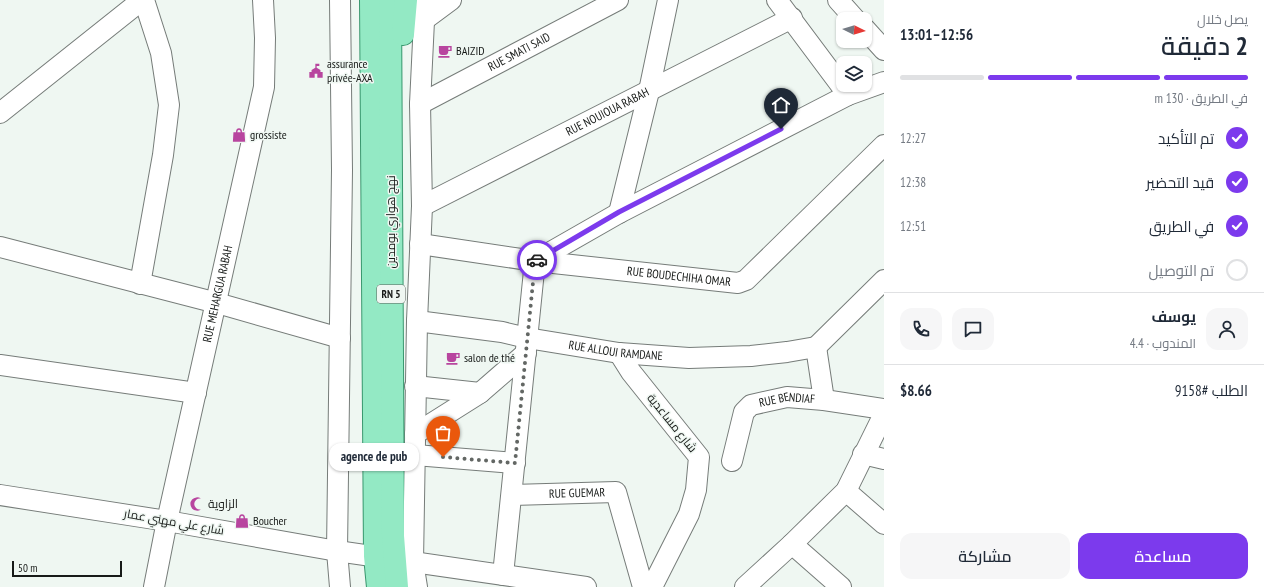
<!DOCTYPE html>
<html lang="ar">
<head>
<meta charset="utf-8">
<style>
  :root { --surface:#fff; --page:#f6f6f7; --text:#1f2937; --muted:#747a83; --line:#e0e1e3; --accent:#7c3aed }
  body { margin:0; font-family:"PT Sans Narrow",Cairo,sans-serif; background:var(--page); color:var(--text); direction:rtl; height:100vh; display:flex; flex-direction:column; font-size:15px; white-space:nowrap }
  * { box-sizing:border-box; margin:0 }
  p { font-size:13px; color:var(--muted) }
  .icon { flex:none; width:22px; height:22px; fill:none; stroke:currentColor; stroke-width:2; stroke-linecap:round; stroke-linejoin:round }
  .map { position:relative; flex:1; overflow:hidden; direction:ltr }
  .drawer { display:flex; flex-direction:column; background:var(--surface); width:380px }
  .drawer>* { flex:none }
  .needle { width:26px; rotate:95deg }
  .fabs { position:absolute; left:836px; top:12px; display:grid; gap:8px }
  .fabs a { display:grid; place-items:center; width:36px; height:36px; border-radius:8px; background:var(--surface); box-shadow:0 1px 3px #0004; font-size:20px }
  .scale { position:absolute; left:12px; bottom:10px; width:110px; box-sizing:border-box; padding-left:4px; border:2px solid #171a18; border-top:0; font-size:11px; line-height:14px; white-space:nowrap; color:#171a18; -webkit-text-stroke:3px #eff7f2; paint-order:stroke }
  .pin { position:absolute; display:grid; place-items:center; width:34px; height:34px; color:#fff; margin:-41px -17px; border-radius:50% 50% 50% 0; rotate:-45deg; box-shadow:0 0 4px #0007 }
  .pin .icon { rotate:45deg }
  .courier { position:absolute; display:grid; place-items:center; width:40px; height:40px; margin:-20px; border:3px solid #7c3aed; border-radius:50%; background:#fff; color:#222; box-shadow:0 1px 5px #0007 }
  .bubble { position:absolute; height:28px; border-radius:12px; background:var(--surface); box-shadow:0 1px 3px #0004; font-size:13px; font-weight:600; line-height:28px; text-align:center; direction:rtl }
  .summary em { font-style:normal; font-weight:600 }
  .summary div { display:flex; flex-direction:column-reverse }
  .summary { display:flex; align-items:center; justify-content:space-between; height:68px; padding:0 16px }
  h1 { font-size:26px; font-weight:600; line-height:30px }
  .bar { display:grid; grid-template-columns:repeat(4,1fr); gap:6px 4px; align-content:center; height:48px; padding:0 16px }
  .bar i { height:5px; border-radius:3px; background:var(--line) }
  .bar .on { background:var(--accent) }
  .bar p { grid-column:span 4 }
  .line { display:flex; align-items:center; gap:10px; padding:0 16px; border-top:1px solid var(--line) }
  .line div { flex:1 }
  .round { display:grid; place-items:center; flex:none; width:42px; height:42px; border-radius:12px; background:var(--page) }
  ol { padding:0 16px; list-style:none }
  li { display:flex; align-items:center; gap:12px; height:44px }
  li p { margin-inline-start:auto }
  li .icon { padding:4px; border-radius:50%; background:var(--accent); color:#fff; stroke-width:4 }
  li:last-child { color:var(--muted) }
  li i { width:22px; height:22px; border:2px solid var(--line); border-radius:50% }
  .button { display:flex; gap:8px; margin-top:auto; padding:8px 16px }
  .button a { flex:1; height:46px; border-radius:12px; background:var(--accent); color:#fff; font-size:16px; font-weight:600; line-height:46px; text-align:center }
  .button a+a { background:var(--page); color:var(--text) }
  main { display:flex; flex:1; min-height:0 }
  .map>svg:first-child { display:block }
</style>
</head>
<body>
<main>
<section class="drawer">
<div class="summary"><div><h1>2 دقيقة</h1><p>يصل خلال</p></div><em>12:56–13:01</em></div>
<div class="bar"><i class="on"></i><i class="on"></i><i class="on"></i><i></i><p>في الطريق · 130 m</p></div>
<ol>
<li><svg class="icon" aria-label="check" viewBox="0 0 24 24"><path d="M5 12l5 5 9-10"/></svg>تم التأكيد<p>12:27</p></li>
<li><svg class="icon" aria-label="check" viewBox="0 0 24 24"><path d="M5 12l5 5 9-10"/></svg>قيد التحضير<p>12:38</p></li>
<li><svg class="icon" aria-label="check" viewBox="0 0 24 24"><path d="M5 12l5 5 9-10"/></svg>في الطريق<p>12:51</p></li>
<li><i></i>تم التوصيل</li>
</ol>
<div class="line" style="height:72px"><a class="round"><svg class="icon" aria-label="person" viewBox="0 0 24 24"><circle cx="12" cy="8" r="4"/><path d="M4 21q1-7 8-7t8 7"/></svg></a><div><b>يوسف</b><p>المندوب · 4.4</p></div><a class="round"><svg class="icon" aria-label="chat" viewBox="0 0 24 24"><path d="M4 5h16v11H9l-5 4z"/></svg></a><a class="round"><svg class="icon" aria-label="phone" viewBox="0 0 24 24"><path d="M5 4h4l2 5-3 2q2 4 5 5l2-3 5 2v4C11 20 4 13 5 4z"/></svg></a></div>
<div class="line" style="height:52px"><div>الطلب #9158</div><b>$8.66</b></div>
<div class="button"><a>مساعدة</a><a>مشاركة</a></div>
</section>
<div class="map">
<svg width="884" height="587" viewBox="0 0 884 587">
  <rect width="100%" height="100%" fill="#eff7f2"/>
  <g fill="none" stroke-linecap="round" stroke-linejoin="round">
    <defs>
      <g id="minor">
        <polyline points="777,0 848,95"/>
        <polyline points="838,0 855,19"/>
        <polyline points="424,20 451,0"/>
        <polyline points="865,29 884,50"/>
        <path id="s1" d="M420,104l198,-104"/>
        <polyline points="0,113 142,0"/>
        <path id="s2" d="M422,206l370,-188"/>
        <polyline points="619,213 649,91 668,0"/>
        <path id="s3" d="M420,244l115,17 203,22 8,-3 138,-135"/>
        <polyline points="0,247 217,303 340,338"/>
        <polyline points="140,284 163,155 169,105 161,53 144,0"/>
        <path id="s4" d="M417,321l85,11 25,6 92,15 70,5 62,-2 36,-4 29,-5"/>
        <polyline points="816,347 884,280"/>
        <polyline points="816,347 824,400"/>
        <polyline points="619,353 631,372 699,457 696,490 689,514 652,587"/>
        <polyline points="0,365 196,393"/>
        <polyline points="415,386 480,393"/>
        <polyline points="415,434 480,393 526,353"/>
        <polyline points="863,454 884,459"/>
        <polyline points="415,455 515,463"/>
        <path id="s5" d="M732,461l12,-49 7,-7 36,-8 37,3 60,9"/>
        <polyline points="846,491 884,524"/>
        <polyline points="0,495 167,521 337,551 586,587"/>
        <path id="s6" d="M512,495l104,-3 27,95"/>
        <polyline points="792,544 841,587"/>
        <polyline points="503,575 535,261 619,213 848,95 884,82"/>
        <path id="s7" d="M154,587l13,-66 97,-434 1,-49 -2,-38"/>
        <polyline points="340,587 337,551 342,170 340,0"/>
        <polyline points="417,587 413,562 417,321 422,206 420,104 425,0"/>
        <polyline points="745,587 792,544 846,491 884,414"/>
      </g>
      <g id="major">
        <polyline points="371,0 375,556 378,587"/>
        <polyline points="390,0 393,536 397,587"/>
        <polyline points="403,34 406,0"/>
      </g>
    </defs>
    <!-- minor casing -->
    <use href="#minor" stroke="#767c79" stroke-width="22"/>
    <!-- major casing -->
    <use href="#major" stroke="#39976e" stroke-width="24"/>
    <!-- minor -->
    <use href="#minor" stroke="#fff" stroke-width="20"/>
    <!-- major -->
    <use href="#major" stroke="#93e9c4" stroke-width="22"/>
  </g>
  <g fill="none" stroke-linecap="round" stroke-linejoin="round">
    <!-- done -->
    <polyline stroke="#636764" stroke-width="4" stroke-dasharray="0 7.2" points="443,457 515,463 535,262 537,260"/>
    <!-- route -->
    <polyline stroke="#7c3aed" stroke-width="5" points="537,260 619,212 781,129"/>
  </g>
  <!-- icons -->
  <defs>
    <symbol id="cafe-bare" viewBox="-9 -9 18 18"><path d="M-5.5-4.5H6V0H3Q3 3.5 0 3.5H-2.5Q-5.5 3.5-5.5 0ZM3-3.2v2h1.7v-2ZM-6 4.5H4V6H-6Z" fill="#b8459f" stroke="#eff7f2" stroke-width="2.5" paint-order="stroke"/></symbol>
    <symbol id="civic-bare" viewBox="-9 -9 18 18"><path d="M-.6-6.5H3V-4.5H.6V-3L4-1V1h2V6H-6V1h2V-1L-.6-3ZM-1.2 2.5V6h2.4V2.5Z" fill="#b8459f" stroke="#eff7f2" stroke-width="2.5" paint-order="stroke"/></symbol>
    <symbol id="shop-bare" viewBox="-9 -9 18 18"><path d="M-5-2.5h2.3a2.7 3.5 0 0 1 5.4 0H5L5.5 6h-11ZM-1.5-2.5h3a1.5 2.3 0 0 0-3 0Z" fill="#b8459f" stroke="#eff7f2" stroke-width="2.5" paint-order="stroke"/></symbol>
    <symbol id="mosque-bare" viewBox="-9 -9 18 18"><path d="M3.5-4.9A6 6 0 1 0 3.5 4.9A5 5 0 1 1 3.5-4.9Z" fill="#b8459f" stroke="#eff7f2" stroke-width="2.5" paint-order="stroke"/></symbol>
  </defs>
  <g fill-rule="evenodd">
    <use href="#cafe-bare" x="435" y="41" width="20" height="20"/>
    <use href="#civic-bare" x="306" y="61" width="20" height="20"/>
    <use href="#shop-bare" x="229" y="125" width="20" height="20"/>
    <use href="#cafe-bare" x="443" y="348" width="20" height="20"/>
    <use href="#mosque-bare" x="187" y="494" width="20" height="20"/>
    <use href="#shop-bare" x="232" y="511" width="20" height="20"/>
  </g>
  <g text-anchor="middle" stroke-width="3" stroke-linejoin="round" paint-order="stroke">
    <!-- shield labels -->
    <rect fill="#eff7f2" stroke="#585c59" stroke-width="1" x="377" y="285" width="28" height="18" rx="3"/>
    <g font-size="11" font-weight="bold" fill="#171a18">
      <text x="391" y="298">RN 5</text>
    </g>
    <!-- poi labels -->
    <g font-size="12" fill="#171a18" stroke="#eff7f2" text-anchor="start">
      <text x="456" y="55">BAIZID</text>
      <text x="327" y="68">assurance<tspan x="327" dy="14">privée-AXA</tspan></text>
      <text x="250" y="139">grossiste</text>
      <text x="464" y="362">salon de thé</text>
      <text x="208" y="508">الزاوية</text>
      <text x="253" y="525">Boucher</text>
    </g>
    <!-- street labels -->
    <g font-size="12" fill="#171a18" stroke="#eff7f2">
      <text dy="4" stroke="none"><textPath href="#s1" startOffset="112">RUE SMATI SAID</textPath></text>
      <text dy="4" stroke="none"><textPath href="#s2" startOffset="208">RUE NOUIOUA RABAH</textPath></text>
      <text transform="translate(391 222) rotate(-90)" y="4">نهج هواري بومدين</text>
      <text dy="4" stroke="none"><textPath href="#s3" startOffset="261">RUE BOUDECHIHA OMAR</textPath></text>
      <text dy="4" stroke="none"><textPath href="#s7" startOffset="300">RUE MEHARGUA RABAH</textPath></text>
      <text dy="4" stroke="none"><textPath href="#s4" startOffset="201">RUE ALLOUI RAMDANE</textPath></text>
      <text dy="4" stroke="none"><textPath href="#s5" startOffset="97">RUE BENDIAF</textPath></text>
      <text transform="translate(672 423) rotate(51)" y="4">شارع مساعدية</text>
      <text dy="4" stroke="none"><textPath href="#s6" startOffset="65">RUE GUEMAR</textPath></text>
      <text transform="translate(174 522) rotate(10)" y="4">شارع علي مهني عمار</text>
    </g>
  </g>
</svg>
<div class="fabs">
<a><svg class="needle" viewBox="-14 -14 28 28"><path d="M0-13l5 13h-10z" fill="#e53935"/><path d="M0 13l5-13h-10z" fill="#747a83"/></svg></a>
<a><svg class="icon" aria-label="layers" viewBox="0 0 24 24"><path d="M12 4l9 5-9 5-9-5zM3 14l9 5 9-5"/></svg></a>
</div>
<div class="scale">50 m</div>
<div class="pin" style="left:443px;top:457px;background:#ea580c"><svg class="icon" aria-label="bag" viewBox="0 0 24 24"><path d="M5 8h14l-1 12H6zM9 8a3 3 0 0 1 6 0"/></svg></div>
<div class="pin" style="left:781px;top:129px;background:#1f2937"><svg class="icon" aria-label="home" viewBox="0 0 24 24"><path d="M3 11l9-7 9 7M6 9v11h12V9"/></svg></div>
<div class="courier" style="left:537px;top:260px"><svg class="icon" aria-label="car" viewBox="0 0 24 24"><path d="M5 17H2v-5l4-1 3-4h7l3 4 3 1v5h-3M9 17h6M6 11h13"/><circle cx="7" cy="17" r="2"/><circle cx="17" cy="17" r="2"/></svg></div>
<div class="bubble" style="left:329px;top:443px;width:90px">agence de pub</div>
</div>
</main>
</body>
</html>
